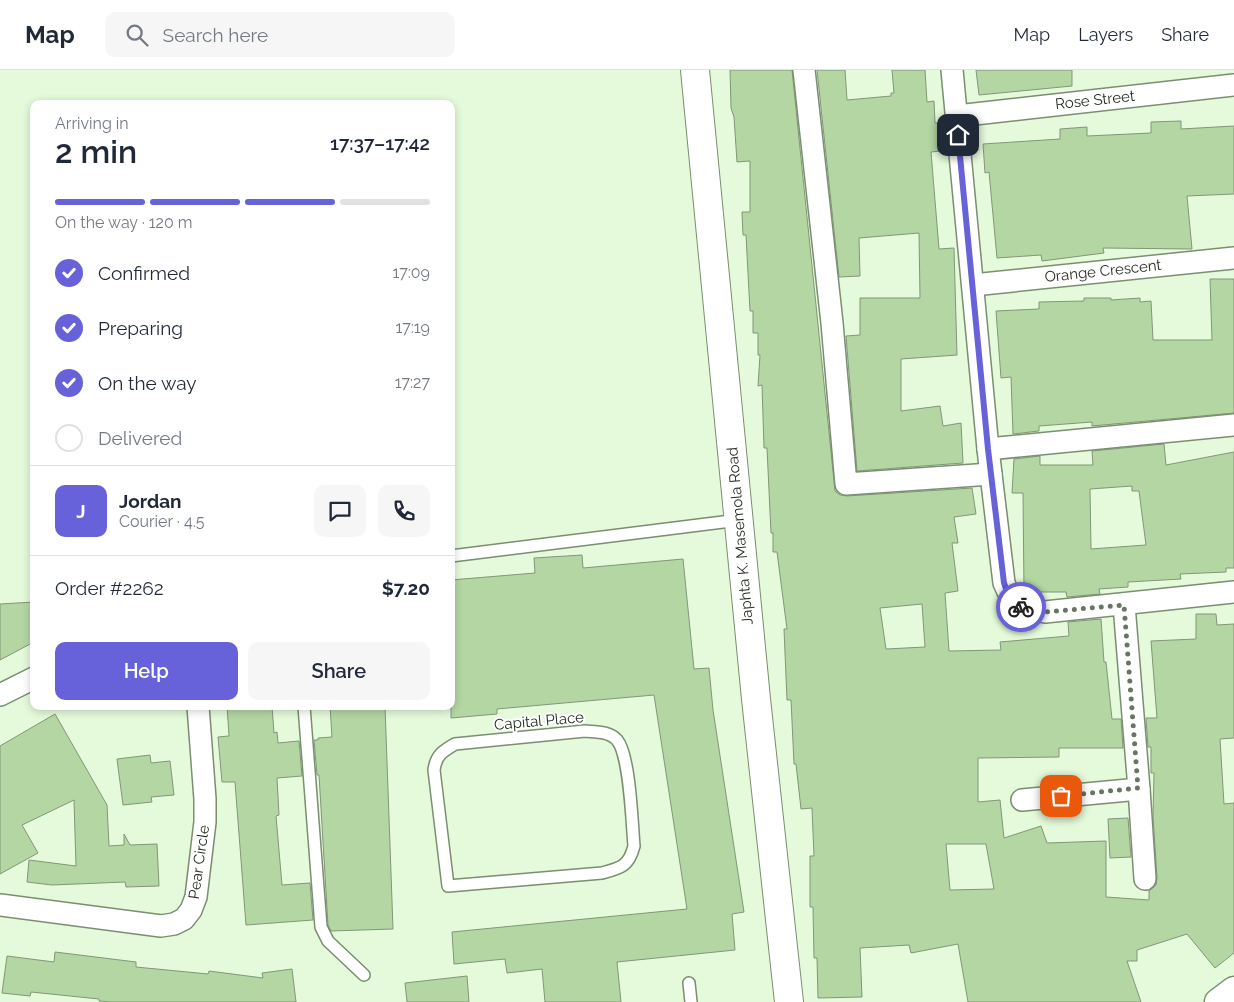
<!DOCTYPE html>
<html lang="en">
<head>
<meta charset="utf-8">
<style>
  :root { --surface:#fff; --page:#f6f6f7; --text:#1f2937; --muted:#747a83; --line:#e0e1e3; --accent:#6761da }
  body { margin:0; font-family:Raleway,sans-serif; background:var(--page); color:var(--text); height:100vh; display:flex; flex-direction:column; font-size:19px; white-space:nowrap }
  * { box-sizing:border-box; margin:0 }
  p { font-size:16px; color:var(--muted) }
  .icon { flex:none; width:28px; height:28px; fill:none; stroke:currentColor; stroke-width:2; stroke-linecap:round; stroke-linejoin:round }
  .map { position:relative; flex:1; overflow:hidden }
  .details { position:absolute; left:30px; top:30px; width:425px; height:610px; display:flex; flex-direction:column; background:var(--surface); border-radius:10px; box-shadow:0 2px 8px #0003 }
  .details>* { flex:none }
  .pin { position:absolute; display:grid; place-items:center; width:42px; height:42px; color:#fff; margin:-21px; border-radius:10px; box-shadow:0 2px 8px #0006 }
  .courier { position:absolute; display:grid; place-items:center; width:50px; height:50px; margin:-25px; border:4px solid #6761da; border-radius:50%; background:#fff; color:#222; box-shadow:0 1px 6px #0007 }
  .head em { font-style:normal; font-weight:600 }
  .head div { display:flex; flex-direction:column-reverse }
  .head { display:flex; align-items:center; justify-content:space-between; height:85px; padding:0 25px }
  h1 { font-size:32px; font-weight:600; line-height:38px }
  .bar { display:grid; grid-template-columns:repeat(4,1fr); gap:8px 5px; align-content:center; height:60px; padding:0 25px }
  .bar i { height:6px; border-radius:4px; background:var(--line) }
  .bar .selected { background:var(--accent) }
  .bar p { grid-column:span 4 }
  .line { display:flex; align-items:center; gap:12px; padding:0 25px; border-top:1px solid var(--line) }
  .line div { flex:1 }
  .round { display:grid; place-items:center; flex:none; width:52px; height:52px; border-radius:10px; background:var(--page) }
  ol { padding:0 25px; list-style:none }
  li { display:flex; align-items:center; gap:15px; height:55px }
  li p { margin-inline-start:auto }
  li .icon { padding:5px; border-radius:50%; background:var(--accent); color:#fff; stroke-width:4 }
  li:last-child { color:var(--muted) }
  li i { width:28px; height:28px; border:2px solid var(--line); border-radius:50% }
  .button { display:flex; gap:10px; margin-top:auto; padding:10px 25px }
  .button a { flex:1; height:58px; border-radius:10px; background:var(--accent); color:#fff; font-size:20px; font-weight:600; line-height:58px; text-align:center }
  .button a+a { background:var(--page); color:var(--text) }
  header { display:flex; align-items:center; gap:30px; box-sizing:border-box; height:70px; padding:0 25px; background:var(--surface); border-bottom:1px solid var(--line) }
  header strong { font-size:24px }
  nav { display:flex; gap:28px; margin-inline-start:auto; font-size:18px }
  .search { width:350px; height:45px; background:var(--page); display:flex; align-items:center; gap:12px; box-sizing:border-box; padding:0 18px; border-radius:10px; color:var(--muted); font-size:19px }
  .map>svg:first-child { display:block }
</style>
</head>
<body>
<header>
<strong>Map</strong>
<div class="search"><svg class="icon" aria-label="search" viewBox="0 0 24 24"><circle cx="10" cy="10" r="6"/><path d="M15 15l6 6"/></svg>Search here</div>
<nav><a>Map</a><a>Layers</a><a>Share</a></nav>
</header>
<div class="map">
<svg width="1234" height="932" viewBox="0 0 1234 932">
  <rect width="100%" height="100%" fill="#e4fada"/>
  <!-- building -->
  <g fill="#b3d6a3" stroke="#829679" fill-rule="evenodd">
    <path d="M730,0h62l43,421 5,4 7,1 125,-8 4,26 -22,3 4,26h-6l6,48 -13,2 4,58 52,-1 -1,-8 69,-6 -1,-14 33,-3 3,43h2l6,57h9l2,29h-64v9l-81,1v44l22,-2 4,38 37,-12 6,17 59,-2v56l43,3v-9l7,-6 1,-7 -4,-62 1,-43h-3v-26h-3l-2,-29h11l-6,-77 45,-2v-25h20l1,11 17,-1v114l-14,1 4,65 10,-1v150l-19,15 -28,-34 -50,16v11h-10l14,41h-173l-10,-58 -47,9 -2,-8 -49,3 2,49 -44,1 -1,-40h-3l-1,-51h-3v-51h4l-2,-48 -11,1 -5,-45h-2l-3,-64h-4l-3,-71h3l-10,-77h-4v-19h-2l-4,-85h-3l-2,-63 -4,1 2,-31h-2v-22h-5v-22h-3l-4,-76h-3l-1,-23h8v-51l-13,1 -3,-45 -3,-9zM922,534l3,43 -39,2 -6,-41zM946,774h40l8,45 -44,1z"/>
    <polygon points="817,0 845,0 847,30 891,26 891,23 894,23 892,0 925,0 927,32 934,31 935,53 940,53 941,81 931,82 939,179 954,178 957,285 901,289 901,341 940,336 943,356 961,353 963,393 857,401 846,266 860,265 860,228 920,228 919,163 859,168 860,206 839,207"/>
    <polygon points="976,0 1072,0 1072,16 979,25"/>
    <polygon points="1181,51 1181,59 1234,56 1234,124 1187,126 1192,179 1103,178 1104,183 1042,191 1041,185 997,188 989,102 985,103 983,74 1060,69 1060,59 1087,57 1087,66 1151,63 1151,52"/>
    <polygon points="1210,209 1234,209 1234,343 1092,356 1092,352 1039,356 1039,361 1013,364 1011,307 1001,308 996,241 1039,239 1039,232 1084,231 1084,228 1111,228 1111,230 1140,228 1140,232 1151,231 1153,270 1212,270"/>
    <path d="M1164,374l2,21 68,-13v116h-8v4l-46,2 1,5 -53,3v5l-29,2 1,5 -33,3 -1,-5h-42l-1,-99h-11l2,-34 26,-3v9h53l-1,-14zM1132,416v5h7l7,54 -55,4 -1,-60z"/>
    <polygon points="582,485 583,498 683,489 694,599 709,598 713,640 744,842 732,844 735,880 617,892 621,932 545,932 542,899 507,903 505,889 454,894 452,862 687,839 654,625 497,639 497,644 451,648 451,510 535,503 534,488"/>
    <polygon points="34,532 34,572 0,590 0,534"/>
    <polygon points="227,636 272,636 274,663 277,662 278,673 299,671 302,706 277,708 279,745 276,746 282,815 310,813 313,850 246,855 235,712 222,712 218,667 229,666"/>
    <polygon points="330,636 385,636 393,859 331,861 328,855 319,705 317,705 314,670 318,670 318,668 332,667"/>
    <polygon points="55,644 107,735 109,776 124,775 124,764 130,775 157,774 159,816 126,817 125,812 52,815 27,812 29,790 76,796 74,730 22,755 38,783 0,804 0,676"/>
    <polygon points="150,685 151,693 170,691 174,725 151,727 152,732 123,735 117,689"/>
    <polygon points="1128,748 1131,787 1110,788 1108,749"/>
    <polygon points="55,882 136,892 136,897 208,904 209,901 263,908 262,903 292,899 296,932 111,932 99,931 99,929 31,922 30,926 2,923 7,886 54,892"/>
    <polygon points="467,906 469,932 407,932 405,913"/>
  </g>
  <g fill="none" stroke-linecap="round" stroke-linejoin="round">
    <defs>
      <g id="service">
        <polyline points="451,486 739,450"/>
        <polyline points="304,636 321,857 328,871 364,905"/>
        <path d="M585,661c10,1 24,0 32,9 13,15 15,84 17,106 -5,20 -13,22 -32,27l-154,13 -14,-116c2,-15 9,-19 21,-26z"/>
        <polyline points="689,913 691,932"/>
      </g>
      <g id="minor">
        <polyline points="804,0 832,253 846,414 991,404"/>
        <path d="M952,0l36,379 16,134c9,23 18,25 41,29l189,-20"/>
        <polyline points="957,46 1234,15"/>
        <polyline points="973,215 1234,188"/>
        <polyline points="988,379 1234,355"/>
        <polyline points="0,625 34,608"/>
        <polyline points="1139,719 1145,809"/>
        <polyline points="1022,730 1139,719 1124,535"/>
        <polyline points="0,835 161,856 174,854 184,849 191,840 196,827 205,752 205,729 198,636"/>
      </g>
      <polyline id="tertiary" points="1218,932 1234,920"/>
      <polyline id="secondary" points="695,0 756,629 789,932"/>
    </defs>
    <!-- service casing -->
    <use href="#service" stroke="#7a8e71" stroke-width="14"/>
    <!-- minor casing -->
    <use href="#minor" stroke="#7a8e71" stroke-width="24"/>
    <!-- tertiary casing -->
    <use href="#tertiary" stroke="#7a8e71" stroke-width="29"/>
    <!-- secondary casing -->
    <use href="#secondary" stroke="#7a8e71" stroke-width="30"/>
    <!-- service -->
    <use href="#service" stroke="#fff" stroke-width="11"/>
    <!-- minor -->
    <use href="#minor" stroke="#fff" stroke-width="21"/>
    <!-- tertiary -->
    <use href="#tertiary" stroke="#fff" stroke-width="26"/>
    <!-- secondary -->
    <use href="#secondary" stroke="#fff" stroke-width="28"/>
  </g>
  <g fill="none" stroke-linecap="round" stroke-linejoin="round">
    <!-- done -->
    <polyline stroke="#687562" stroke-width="5" stroke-dasharray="0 9" points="1021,537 1045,542 1124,535 1138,718 1061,726"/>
    <!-- route -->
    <polyline stroke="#6761da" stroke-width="6" points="958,65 988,379 1004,513 1009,527 1021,537"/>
  </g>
  <g text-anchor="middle" stroke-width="4" stroke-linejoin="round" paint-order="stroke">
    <!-- street labels -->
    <g font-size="15" fill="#262e22" stroke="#fff">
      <text transform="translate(1095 30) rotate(-6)" y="5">Rose Street</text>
      <text transform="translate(1103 201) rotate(-6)" y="5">Orange Crescent</text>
      <text transform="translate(740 466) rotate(-95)" y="5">Japhta K. Masemola Road</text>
      <text transform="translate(539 651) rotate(-5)" y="5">Capital Place</text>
      <text transform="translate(199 792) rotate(-82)" y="5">Pear Circle</text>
    </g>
  </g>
</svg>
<div class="pin" style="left:1061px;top:726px;background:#ea580c"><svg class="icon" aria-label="bag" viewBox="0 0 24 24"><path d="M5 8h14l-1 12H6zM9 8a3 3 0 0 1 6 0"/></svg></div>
<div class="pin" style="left:958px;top:65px;background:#1f2937"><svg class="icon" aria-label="home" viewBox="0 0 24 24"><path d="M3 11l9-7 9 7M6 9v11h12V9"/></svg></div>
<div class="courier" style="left:1021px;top:537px"><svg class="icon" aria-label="bike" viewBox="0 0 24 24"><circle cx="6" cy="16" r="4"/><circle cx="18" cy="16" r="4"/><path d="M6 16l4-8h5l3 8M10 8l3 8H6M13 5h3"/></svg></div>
<section class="details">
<div class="head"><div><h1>2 min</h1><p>Arriving in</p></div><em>17:37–17:42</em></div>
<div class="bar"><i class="selected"></i><i class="selected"></i><i class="selected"></i><i></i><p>On the way · 120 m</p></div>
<ol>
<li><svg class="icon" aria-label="check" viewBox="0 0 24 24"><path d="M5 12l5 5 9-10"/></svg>Confirmed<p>17:09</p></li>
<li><svg class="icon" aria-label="check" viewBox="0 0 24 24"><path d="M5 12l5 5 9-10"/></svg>Preparing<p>17:19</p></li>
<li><svg class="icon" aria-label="check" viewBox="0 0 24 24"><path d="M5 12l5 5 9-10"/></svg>On the way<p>17:27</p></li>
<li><i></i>Delivered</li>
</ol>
<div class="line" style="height:90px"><b class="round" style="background:var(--accent);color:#fff">J</b><div><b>Jordan</b><p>Courier · 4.5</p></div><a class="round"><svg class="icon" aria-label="chat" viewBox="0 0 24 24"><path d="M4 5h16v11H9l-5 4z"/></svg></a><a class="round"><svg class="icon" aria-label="phone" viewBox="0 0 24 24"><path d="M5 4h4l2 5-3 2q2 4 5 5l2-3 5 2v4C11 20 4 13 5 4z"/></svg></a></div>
<div class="line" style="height:65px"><div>Order #2262</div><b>$7.20</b></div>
<div class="button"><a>Help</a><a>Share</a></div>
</section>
</div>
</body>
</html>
